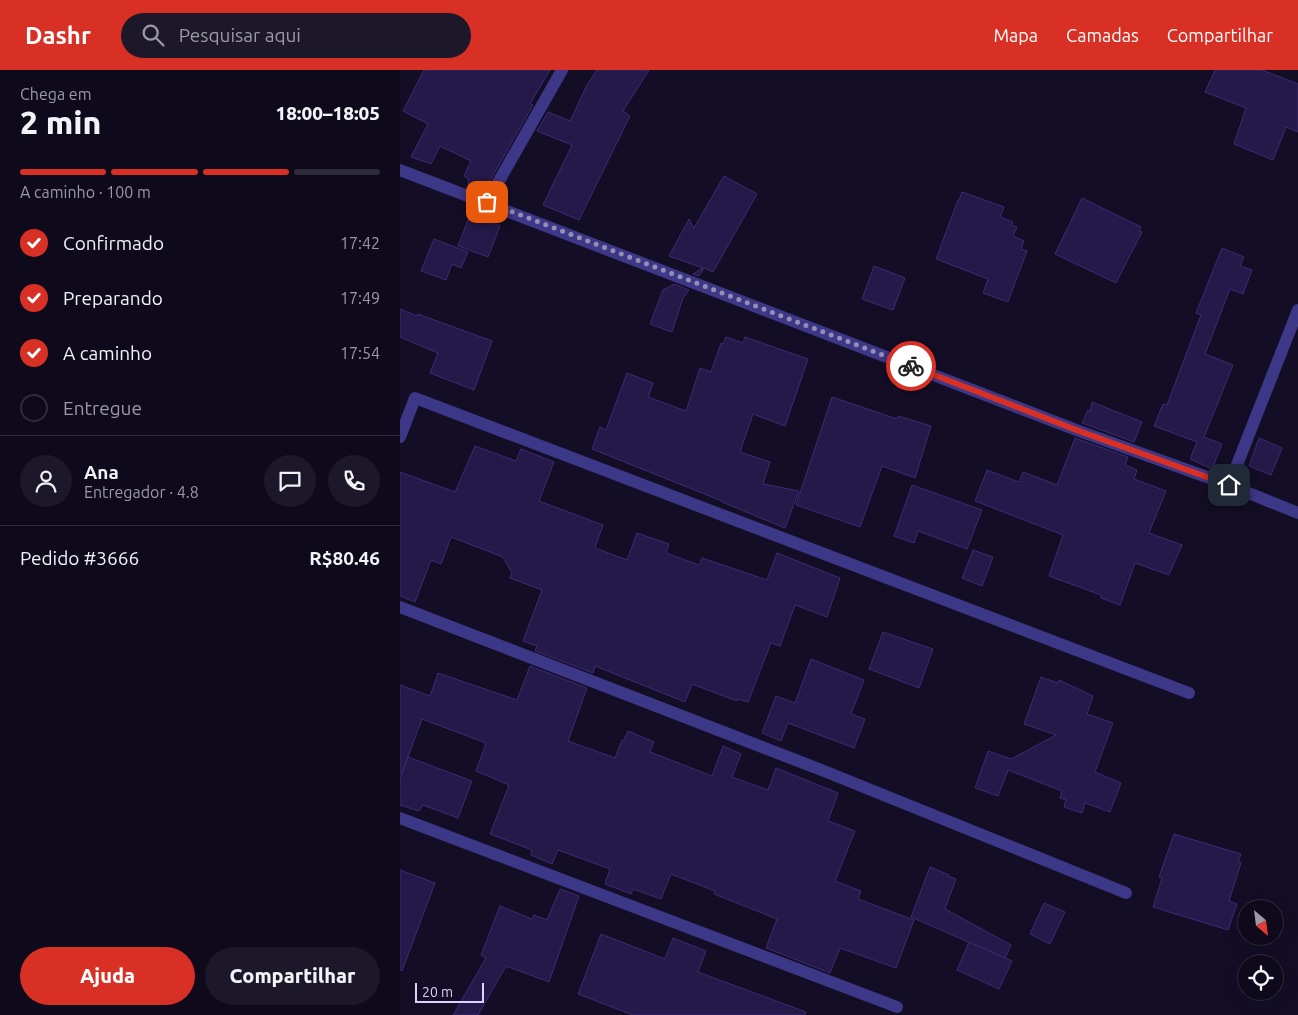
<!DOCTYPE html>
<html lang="pt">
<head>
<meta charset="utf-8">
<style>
  :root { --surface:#0e0a1c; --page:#1c1829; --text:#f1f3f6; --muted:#9b9aa3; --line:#2e2b3b; --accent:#d93025 }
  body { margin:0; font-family:Ubuntu,sans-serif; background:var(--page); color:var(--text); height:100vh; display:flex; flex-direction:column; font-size:19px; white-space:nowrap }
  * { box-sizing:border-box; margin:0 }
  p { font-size:16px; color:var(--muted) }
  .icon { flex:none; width:28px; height:28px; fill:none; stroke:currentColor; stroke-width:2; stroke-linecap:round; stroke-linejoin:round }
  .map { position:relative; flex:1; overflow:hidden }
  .panel { display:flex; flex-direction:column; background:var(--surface); width:400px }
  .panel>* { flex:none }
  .needle { width:32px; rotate:152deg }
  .controls { position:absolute; left:838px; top:830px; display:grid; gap:10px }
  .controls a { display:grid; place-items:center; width:45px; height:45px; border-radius:50%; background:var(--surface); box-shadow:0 5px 20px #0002,0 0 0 1px var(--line); font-size:25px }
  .scale { position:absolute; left:15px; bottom:12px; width:69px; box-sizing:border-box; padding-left:5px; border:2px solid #dad3ff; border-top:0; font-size:14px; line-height:18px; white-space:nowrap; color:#dad3ff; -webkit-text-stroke:4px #130e26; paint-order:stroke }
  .pin { position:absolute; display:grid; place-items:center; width:42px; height:42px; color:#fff; margin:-21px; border-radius:10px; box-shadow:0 2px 8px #0006 }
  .courier { position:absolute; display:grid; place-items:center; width:50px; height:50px; margin:-25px; border:4px solid #d93025; border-radius:50%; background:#fff; color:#222; box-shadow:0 1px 6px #0007 }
  .headline em { font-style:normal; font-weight:800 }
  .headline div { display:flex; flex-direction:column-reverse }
  .headline { display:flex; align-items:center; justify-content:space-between; height:85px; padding:0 20px }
  h1 { font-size:32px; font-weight:800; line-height:38px }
  .bar { display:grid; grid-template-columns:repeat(4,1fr); gap:8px 5px; align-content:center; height:60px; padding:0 20px }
  .bar i { height:6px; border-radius:4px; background:var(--line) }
  .bar .selected { background:var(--accent) }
  .bar p { grid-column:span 4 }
  .line { display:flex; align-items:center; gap:12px; padding:0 20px; border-top:1px solid var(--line) }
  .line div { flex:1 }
  .round { display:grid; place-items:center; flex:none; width:52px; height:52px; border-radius:26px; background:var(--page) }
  ol { padding:0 20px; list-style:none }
  li { display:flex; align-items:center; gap:15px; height:55px }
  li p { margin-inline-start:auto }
  li .icon { padding:5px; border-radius:50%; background:var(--accent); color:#fff; stroke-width:4 }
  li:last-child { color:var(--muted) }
  li i { width:28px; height:28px; border:2px solid var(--line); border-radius:50% }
  .cta { display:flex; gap:10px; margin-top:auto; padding:10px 20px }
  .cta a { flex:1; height:58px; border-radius:30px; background:var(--accent); color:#fff; font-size:20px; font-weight:800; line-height:58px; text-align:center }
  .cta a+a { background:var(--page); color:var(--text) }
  header { display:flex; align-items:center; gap:30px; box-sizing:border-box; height:70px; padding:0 25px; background:var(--accent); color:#fff }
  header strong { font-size:24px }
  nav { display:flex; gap:28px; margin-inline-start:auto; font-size:18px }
  .search { width:350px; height:45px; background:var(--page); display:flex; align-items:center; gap:12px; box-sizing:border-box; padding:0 18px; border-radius:28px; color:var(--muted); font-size:19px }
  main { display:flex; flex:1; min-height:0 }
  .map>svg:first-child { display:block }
</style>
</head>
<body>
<header>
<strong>Dashr</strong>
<div class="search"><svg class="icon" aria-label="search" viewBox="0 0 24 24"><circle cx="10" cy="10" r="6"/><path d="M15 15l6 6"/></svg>Pesquisar aqui</div>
<nav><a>Mapa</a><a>Camadas</a><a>Compartilhar</a></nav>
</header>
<main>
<section class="panel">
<div class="headline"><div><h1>2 min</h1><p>Chega em</p></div><em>18:00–18:05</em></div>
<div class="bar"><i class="selected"></i><i class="selected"></i><i class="selected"></i><i></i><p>A caminho · 100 m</p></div>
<ol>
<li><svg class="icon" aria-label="check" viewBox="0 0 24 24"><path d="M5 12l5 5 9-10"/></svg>Confirmado<p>17:42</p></li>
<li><svg class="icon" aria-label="check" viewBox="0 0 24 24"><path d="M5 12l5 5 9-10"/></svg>Preparando<p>17:49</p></li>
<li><svg class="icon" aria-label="check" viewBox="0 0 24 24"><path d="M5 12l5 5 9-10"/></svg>A caminho<p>17:54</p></li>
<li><i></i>Entregue</li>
</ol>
<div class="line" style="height:90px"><a class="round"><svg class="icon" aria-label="person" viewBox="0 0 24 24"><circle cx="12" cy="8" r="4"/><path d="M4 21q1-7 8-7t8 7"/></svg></a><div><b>Ana</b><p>Entregador · 4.8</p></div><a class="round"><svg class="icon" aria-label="chat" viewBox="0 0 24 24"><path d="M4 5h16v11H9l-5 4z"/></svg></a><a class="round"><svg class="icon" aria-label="phone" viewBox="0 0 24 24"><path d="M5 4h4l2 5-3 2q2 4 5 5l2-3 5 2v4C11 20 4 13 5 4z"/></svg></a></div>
<div class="line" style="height:65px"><div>Pedido #3666</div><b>R$80.46</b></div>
<div class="cta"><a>Ajuda</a><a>Compartilhar</a></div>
</section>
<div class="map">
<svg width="898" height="945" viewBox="0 0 898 945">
  <rect width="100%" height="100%" fill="#130e26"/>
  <!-- building -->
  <g fill="#241948" stroke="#3b2b75">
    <polygon points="24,0 150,0 130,34 133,35 83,123 69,118 68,108 64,106 71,91 40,76 31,94 11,87 28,54 3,41"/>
    <polygon points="197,0 249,0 223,41 230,46 179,150 143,135 172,75 137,61 148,42 170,51 187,15"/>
    <polygon points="815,0 862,0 898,14 898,62 886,57 873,90 834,74 846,38 805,22"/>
    <polygon points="324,106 357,124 313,202 304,198 299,206 293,204 303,198 269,186 289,149 294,158"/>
    <polygon points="562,122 604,137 600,147 613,152 611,155 617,157 613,166 624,171 621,179 627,181 608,232 583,223 588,209 536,189 558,130 559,130"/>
    <polygon points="682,128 741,157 739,161 742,162 716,213 655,184"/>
    <polygon points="69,135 78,139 74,146 100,156 88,187 58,176 70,145"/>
    <polygon points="34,169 68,182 61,198 52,194 46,210 21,201"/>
    <polygon points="822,178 844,187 840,196 852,200 843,224 830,219 805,284 833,295 804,367 822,374 812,399 790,389 797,372 754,356 763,334 767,335 801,245 796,243"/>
    <polygon points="474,196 505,208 493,240 462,229"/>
    <polygon points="274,214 289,220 283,228 272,262 250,254 263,220"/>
    <polygon points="0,239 17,246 18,244 92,271 74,320 30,303 38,283 0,267"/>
    <polygon points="326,267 343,273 345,267 408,289 385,356 353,344 340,382 370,392 363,414 399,421 385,458 322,432 322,431 192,379 200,357 206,360 227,303 253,313 248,327 286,341 300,298 311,302 321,273 323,274"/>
    <polygon points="432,327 497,349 498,346 531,356 515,408 482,396 460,457 396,435"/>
    <polygon points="692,332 742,352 734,372 682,353 688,340 690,341"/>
    <polygon points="675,368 728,387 725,395 737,400 734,409 766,421 749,463 782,475 769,505 735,493 720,535 701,528 701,525 649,506 663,465 575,431 587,400 619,412 623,402 657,415"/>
    <polygon points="859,368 882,378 871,405 849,396"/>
    <polygon points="75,376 116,391 121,379 154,392 139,431 203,455 195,478 227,490 237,463 269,474 266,483 299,495 302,488 367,510 377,483 440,508 427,547 395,535 380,576 371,573 348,632 337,629 337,631 292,614 285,632 195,596 193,603 135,581 137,576 123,571 142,520 110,508 112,503 103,487 51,467 41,494 31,490 15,532 0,526 0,402 55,422"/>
    <polygon points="512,415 582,440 567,479 518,461 514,473 494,466"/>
    <polygon points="573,480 593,487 582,516 562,508"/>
    <polygon points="483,562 533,579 519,618 469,599"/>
    <polygon points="411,589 464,610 451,644 465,649 454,678 388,653 381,671 362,663 376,626 395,633"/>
    <polygon points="130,596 187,618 168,671 215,688 222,670 224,670 228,661 254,672 250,682 312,706 323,676 341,684 332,707 368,720 376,698 438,723 428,751 455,761 435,811 461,821 458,829 514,850 496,898 440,878 430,903 366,878 377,849 314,824 315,821 271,804 261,829 233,819 231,824 205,814 210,799 158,780 152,794 131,785 132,780 90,764 109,715 76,701 86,673 22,649 2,703 0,703 0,615 30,626 38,603 117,630"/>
    <polygon points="641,607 658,613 659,610 693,626 687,644 713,653 695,702 721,713 710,742 685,733 682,743 664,737 666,730 660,728 662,721 608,700 598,726 575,718 588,681 611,689 656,665 624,654"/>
    <polygon points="8,687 72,711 58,748 23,735 19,741 0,735 0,708"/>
    <polygon points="774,764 841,784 838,792 841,793 829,831 837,834 828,860 753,837 762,808 759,807"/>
    <polygon points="530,797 549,805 548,806 556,809 545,839 611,875 605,888 511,847"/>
    <polygon points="0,800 35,813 2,901 0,900"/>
    <polygon points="160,819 179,826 149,912 106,896 78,945 53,945 86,888 81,885 100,836 132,849 134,845 147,850"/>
    <polygon points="644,833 665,842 650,874 630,864"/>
    <polygon points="201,864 265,889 273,868 306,881 298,902 406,942 405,945 233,945 178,924"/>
    <polygon points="569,872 612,891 599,919 557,900"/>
  </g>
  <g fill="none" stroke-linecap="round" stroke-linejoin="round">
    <!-- minor -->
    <g stroke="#3d3787" stroke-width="12">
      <polyline points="0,100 679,361 829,415 898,443"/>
      <polyline points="87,132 162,0"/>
      <polyline points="0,367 15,328 789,623"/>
      <polyline points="829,415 898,240"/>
      <polyline points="0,537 424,701 726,823"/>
      <polyline points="0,748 497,937"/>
    </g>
  </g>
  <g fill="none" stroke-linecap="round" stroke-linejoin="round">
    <!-- done -->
    <polyline stroke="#948eb3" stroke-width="5" stroke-dasharray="0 9" points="87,132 511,296"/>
    <!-- route -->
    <polyline stroke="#d93025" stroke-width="6" points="511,296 679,361 829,415"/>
  </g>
</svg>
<div class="controls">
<a><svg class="needle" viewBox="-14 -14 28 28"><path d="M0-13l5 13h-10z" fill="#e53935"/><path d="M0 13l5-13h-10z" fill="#9b9aa3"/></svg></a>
<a><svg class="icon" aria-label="locate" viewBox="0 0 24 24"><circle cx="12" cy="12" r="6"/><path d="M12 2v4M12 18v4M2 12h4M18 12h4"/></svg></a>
</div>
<div class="scale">20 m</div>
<div class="pin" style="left:87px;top:132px;background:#ea580c"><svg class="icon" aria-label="bag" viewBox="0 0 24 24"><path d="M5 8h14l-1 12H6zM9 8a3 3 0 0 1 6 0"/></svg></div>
<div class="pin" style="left:829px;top:415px;background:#1f2937"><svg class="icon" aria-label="home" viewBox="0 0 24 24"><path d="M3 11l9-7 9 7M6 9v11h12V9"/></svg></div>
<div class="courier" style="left:511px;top:296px"><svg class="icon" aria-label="bike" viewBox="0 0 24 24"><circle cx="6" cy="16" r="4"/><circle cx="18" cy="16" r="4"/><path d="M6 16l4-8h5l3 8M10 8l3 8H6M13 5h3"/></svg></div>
</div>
</main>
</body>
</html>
